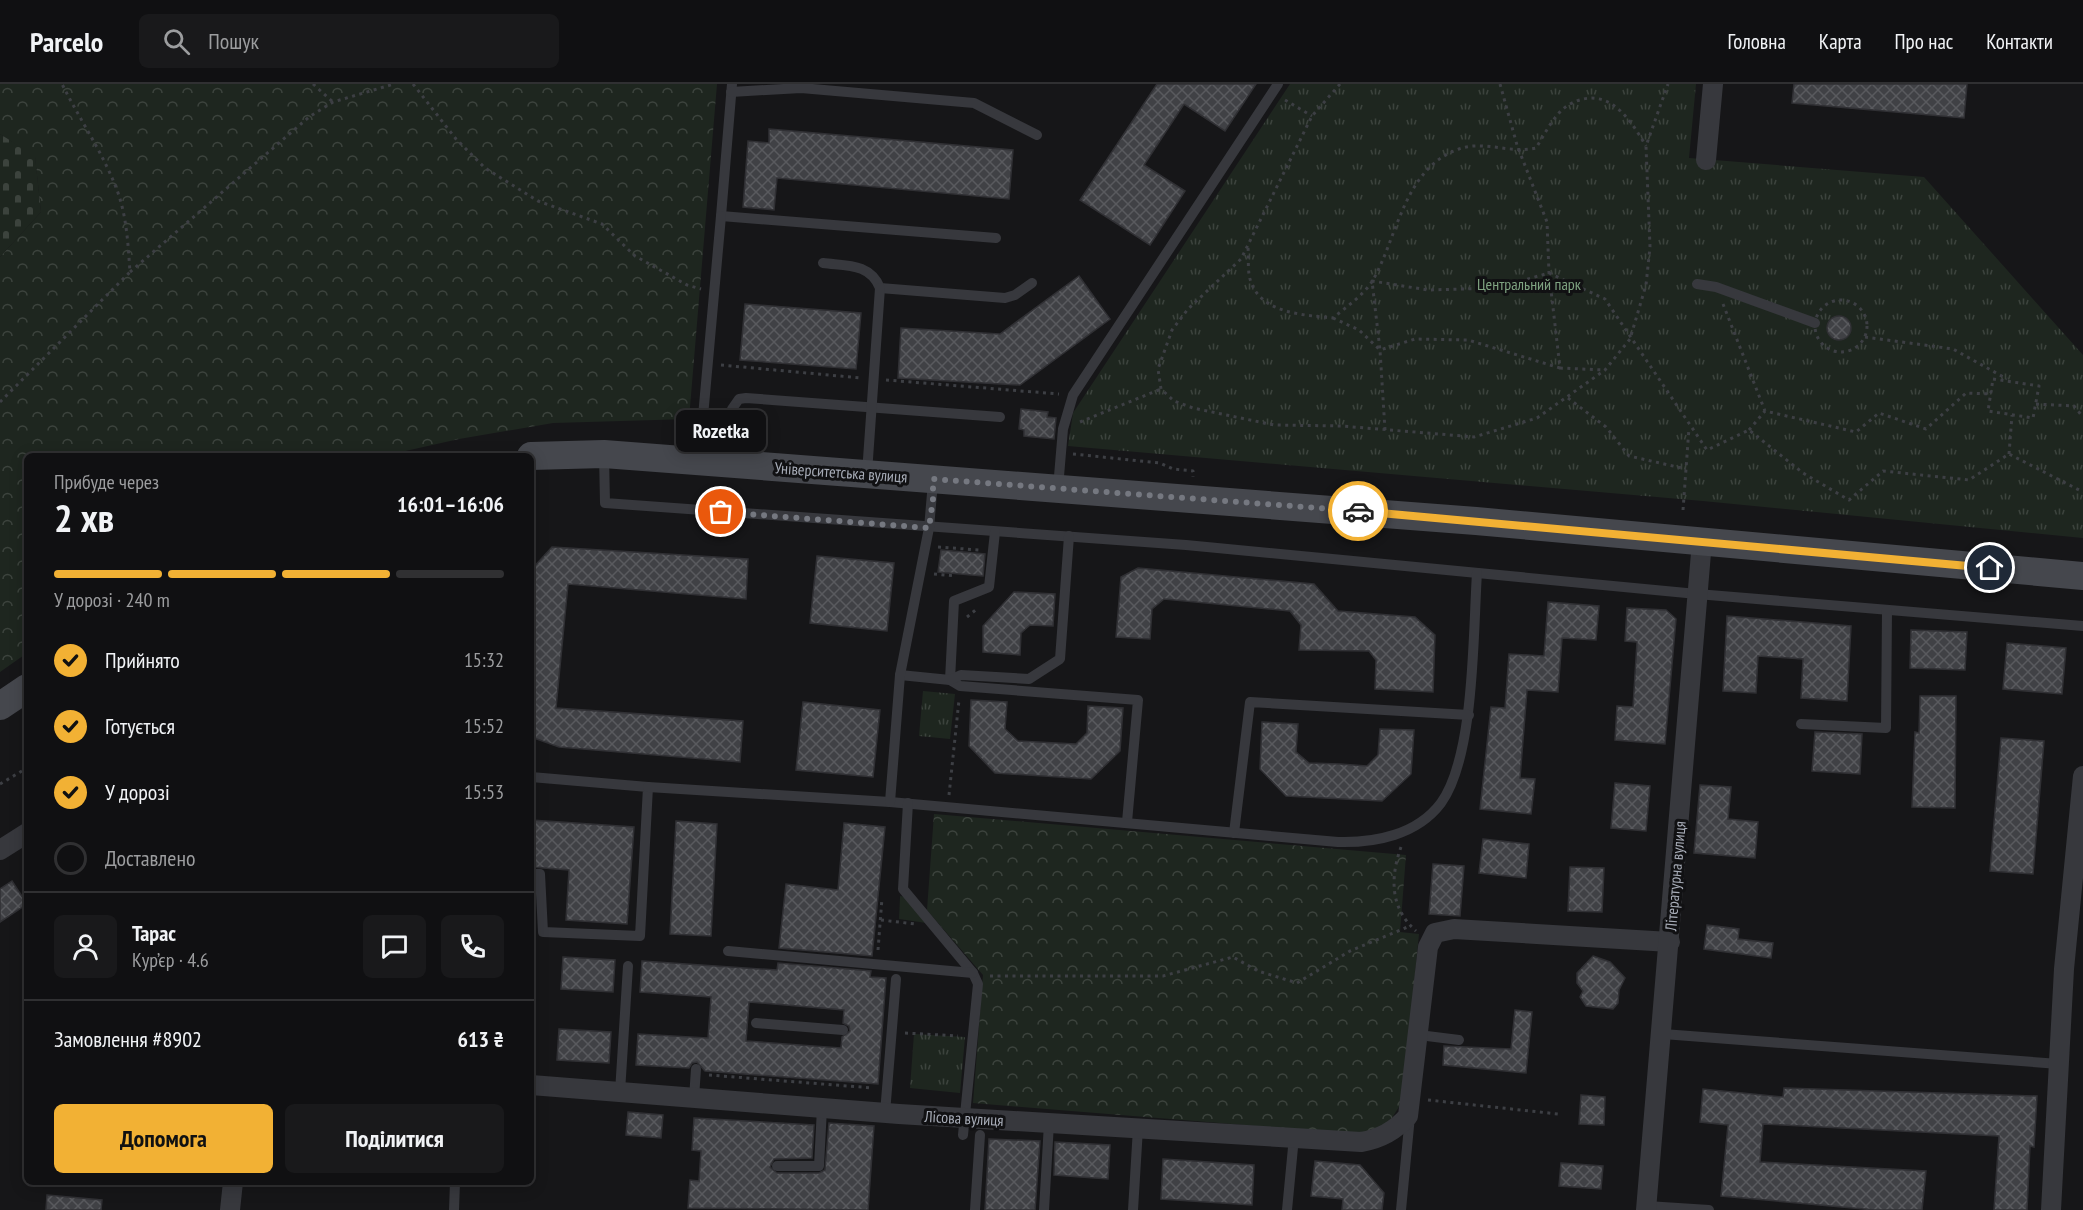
<!DOCTYPE html>
<html lang="uk">
<head>
<meta charset="utf-8">
<style>
  :root { --surface:#101012; --page:#19191b; --text:#f1f3f6; --muted:#9c9d9f; --line:#303032; --accent:#f2b134 }
  body { margin:0; font-family:"PT Sans Narrow",sans-serif; background:var(--page); color:var(--text); height:100vh; display:flex; flex-direction:column; font-size:22px; white-space:nowrap }
  * { box-sizing:border-box; margin:0 }
  p { font-size:20px; color:var(--muted) }
  .icon { flex:none; width:33px; height:33px; fill:none; stroke:currentColor; stroke-width:2; stroke-linecap:round; stroke-linejoin:round }
  .map { position:relative; flex:1; overflow:hidden }
  .side { position:absolute; left:24px; top:369px; width:510px; height:732px; display:flex; flex-direction:column; background:var(--surface); border-radius:9px; box-shadow:0 3px 15px #0003,0 0 0 2px var(--line) }
  .side>* { flex:none }
  .pin { position:absolute; display:grid; place-items:center; width:51px; height:51px; color:#fff; margin:-26px; border:3px solid #fff; border-radius:50%; box-shadow:0 2px 6px #0007 }
  .courier { position:absolute; display:grid; place-items:center; width:60px; height:60px; margin:-30px; border:4px solid #f2b134; border-radius:50%; background:#fff; color:#222; box-shadow:0 2px 8px #0007 }
  .bubble { position:absolute; height:42px; border-radius:9px; background:var(--surface); box-shadow:0 3px 15px #0003,0 0 0 2px var(--line); font-size:20px; font-weight:800; line-height:42px; text-align:center }
  .headline em { font-style:normal; font-weight:800 }
  .headline div { display:flex; flex-direction:column-reverse }
  .headline { display:flex; align-items:center; justify-content:space-between; height:102px; padding:0 30px }
  h1 { font-size:39px; font-weight:800; line-height:45px }
  .bar { display:grid; grid-template-columns:repeat(4,1fr); gap:9px 6px; align-content:center; height:72px; padding:0 30px }
  .bar i { height:8px; border-radius:4px; background:var(--line) }
  .bar .on { background:var(--accent) }
  .bar p { grid-column:span 4 }
  .line { display:flex; align-items:center; gap:15px; padding:0 30px; border-top:2px solid var(--line) }
  .line div { flex:1 }
  .round { display:grid; place-items:center; flex:none; width:63px; height:63px; border-radius:9px; background:var(--page) }
  ol { padding:0 30px; list-style:none }
  li { display:flex; align-items:center; gap:18px; height:66px }
  li p { margin-inline-start:auto }
  li .icon { padding:6px; border-radius:50%; background:var(--accent); color:#111; stroke-width:4 }
  li:last-child { color:var(--muted) }
  li i { width:33px; height:33px; border:3px solid var(--line); border-radius:50% }
  .primary-button { display:flex; gap:12px; margin-top:auto; padding:12px 30px }
  .primary-button a { flex:1; height:69px; border-radius:9px; background:var(--accent); color:#111; font-size:24px; font-weight:800; line-height:69px; text-align:center }
  .primary-button a+a { background:var(--page); color:var(--text) }
  header { display:flex; align-items:center; gap:36px; box-sizing:border-box; height:84px; padding:0 30px; background:var(--surface); border-bottom:2px solid var(--line) }
  header strong { font-size:28px }
  nav { display:flex; gap:33px; margin-inline-start:auto; font-size:21px }
  .search { width:420px; height:54px; background:var(--page); display:flex; align-items:center; gap:15px; box-sizing:border-box; padding:0 21px; border-radius:9px; color:var(--muted); font-size:22px }
  .map>svg:first-child { display:block }
</style>
</head>
<body>
<header>
<strong>Parcelo</strong>
<div class="search"><svg class="icon" aria-label="search" viewBox="0 0 24 24"><circle cx="10" cy="10" r="6"/><path d="M15 15l6 6"/></svg>Пошук</div>
<nav><a>Головна</a><a>Карта</a><a>Про нас</a><a>Контакти</a></nav>
</header>
<div class="map">
<svg width="2083" height="1126" viewBox="0 0 2083 1126">
  <defs>
    <pattern id="forest-crowns" width="20" height="18" patternUnits="userSpaceOnUse" patternTransform="scale(1.5)"><rect width="20" height="18" fill="#1e261f"/><path d="M2 6a3 3 0 1 1 6 0M12 15a3 3 0 1 1 6 0" fill="none" stroke="#3c433d"/></pattern>
    <pattern id="cemetery-stones" width="16" height="16" patternUnits="userSpaceOnUse" patternTransform="scale(1.5)"><rect width="16" height="16" fill="#1e261f"/><path d="M2 7V4a2 2 0 0 1 4 0v3zM10 15v-3a2 2 0 0 1 4 0v3z" fill="#3c433d"/></pattern>
    <pattern id="park-tufts" width="24" height="20" patternUnits="userSpaceOnUse" patternTransform="scale(1.5)"><rect width="24" height="20" fill="#1e261f"/><path d="M3 7l-1-3M5 7V3M7 7l1-3M15 17l-1-3M17 17v-4M19 17l1-3" fill="none" stroke="#3c433d"/></pattern>
    <pattern id="building-cross-hatch" width="8" height="8" patternUnits="userSpaceOnUse" patternTransform="scale(1.5)"><rect width="8" height="8" fill="#404145"/><path d="M0 0l8 8M0 8l8-8" fill="none" stroke="#595a5e"/></pattern>
  </defs>
  <rect width="100%" height="100%" fill="#161618"/>
  <!-- grass -->
  <polygon fill="#1e261f" points="900,812 906,813 926,839 899,835"/>
  <!-- forest -->
  <g fill="url(#forest-crowns)">
    <polygon points="0,0 717,0 689,335 553,339 459,355 383,372 27,372 27,569 0,588 0,173 41,128 35,73 0,50"/>
    <polygon points="934,730 1406,771 1400,848 1419,850 1402,1018 1390,1037 1369,1051 973,1019 983,891 927,826"/>
  </g>
  <!-- cemetery -->
  <polygon fill="url(#cemetery-stones)" points="0,50 35,72 41,128 0,173"/>
  <!-- park -->
  <g fill="url(#park-tufts)">
    <polygon points="1290,0 1696,0 1689,74 1924,93 2083,271 2083,454 1703,417 1068,362 1073,329"/>
    <polygon points="923,607 955,610 950,655 919,652"/>
    <polygon points="914,950 965,953 960,1009 910,1004"/>
  </g>
  <!-- building -->
  <g fill="url(#building-cross-hatch)" stroke="#303034" stroke-width="1.5" fill-rule="evenodd">
    <polygon points="1157,0 1256,0 1225,47 1184,20 1144,81 1185,107 1150,161 1080,116"/>
    <polygon points="1794,0 1967,0 1964,34 1792,19"/>
    <polygon points="769,45 1013,66 1009,115 777,94 774,126 743,123 748,57 769,59"/>
    <polygon points="1079,192 1110,235 1020,301 898,294 901,244 1000,250"/>
    <polygon points="745,220 861,229 856,285 740,276"/>
    <circle cx="1839" cy="244" r="12"/>
    <polygon points="1021,325 1048,328 1047,333 1056,334 1054,355 1024,352 1024,346 1019,345"/>
    <polygon points="552,463 748,475 746,515 568,500 556,624 743,637 740,678 559,663 531,653 531,486"/>
    <polygon points="941,466 985,470 983,492 938,488"/>
    <polygon points="817,472 894,479 887,547 810,539"/>
    <polygon points="1138,484 1314,500 1338,527 1415,533 1435,551 1433,608 1375,605 1376,576 1369,567 1299,566 1301,541 1290,527 1164,515 1152,525 1150,555 1116,553 1121,493"/>
    <polygon points="1014,508 1055,510 1053,542 1030,541 1021,549 1020,571 983,568 983,542"/>
    <polygon points="1548,518 1599,522 1596,556 1562,554 1558,608 1527,606 1520,694 1535,695 1531,730 1480,725 1491,623 1505,624 1509,570 1544,572"/>
    <polygon points="1627,524 1666,526 1676,535 1665,660 1615,656 1617,622 1633,623 1637,558 1625,557"/>
    <polygon points="1727,532 1851,542 1847,617 1801,614 1803,575 1758,572 1756,609 1723,607"/>
    <polygon points="1911,546 1967,548 1965,586 1910,584"/>
    <polygon points="2007,559 2066,564 2062,610 2003,605"/>
    <polygon points="1920,612 1956,612 1955,724 1912,723 1915,648 1919,649"/>
    <polygon points="971,616 1007,618 1005,645 1018,657 1076,660 1087,649 1088,622 1123,624 1120,667 1091,695 995,689 969,662"/>
    <polygon points="803,618 880,626 873,693 796,686"/>
    <polygon points="1262,638 1298,640 1296,668 1309,679 1340,680 1367,682 1378,671 1380,645 1414,646 1411,690 1382,717 1286,712 1260,685"/>
    <polygon points="1815,648 1862,650 1860,690 1812,687"/>
    <polygon points="2001,654 2044,657 2033,790 1990,787"/>
    <polygon points="1615,699 1650,702 1646,747 1611,744"/>
    <polygon points="1700,701 1731,703 1728,735 1758,738 1755,774 1694,769"/>
    <polygon points="531,736 634,743 627,840 566,836 569,786 531,783"/>
    <polygon points="676,737 717,740 711,852 670,850"/>
    <polygon points="844,739 885,743 872,872 779,864 786,800 838,806"/>
    <polygon points="1483,755 1529,760 1526,794 1479,789"/>
    <polygon points="1433,780 1464,782 1460,832 1429,830"/>
    <polygon points="1570,783 1604,784 1602,828 1568,827"/>
    <polygon points="12,797 27,820 0,838 0,805"/>
    <polygon points="1707,841 1739,845 1738,855 1773,859 1771,874 1704,865"/>
    <polygon points="1593,872 1610,878 1625,894 1619,906 1618,919 1613,925 1586,922 1580,913 1583,907 1577,899 1577,889"/>
    <polygon points="563,873 615,876 613,908 561,905"/>
    <path d="M642,877l135,9 1,-7 93,8 -1,6 16,1 -8,106 -173,-13 -8,-9 -5,1 -3,5 -53,-3 2,-31 70,4 3,-41 -71,-5zM749,918l95,8 -1,13 6,3 1,5 -8,6 -1,11 -95,-7z"/>
    <polygon points="1515,926 1532,928 1526,989 1443,981 1444,962 1511,965"/>
    <polygon points="559,945 611,948 609,979 557,976"/>
    <polygon points="1784,1004 2037,1012 2034,1063 2030,1062 2027,1126 1994,1126 1999,1052 1763,1040 1760,1078 1926,1087 1922,1126 1875,1126 1721,1112 1728,1041 1700,1038 1703,1005 1783,1013"/>
    <polygon points="1581,1011 1605,1013 1604,1041 1579,1040"/>
    <polygon points="628,1028 663,1031 661,1054 626,1051"/>
    <polygon points="694,1034 814,1041 812,1074 774,1075 770,1083 777,1089 819,1089 825,1086 829,1039 874,1042 868,1126 688,1124 690,1096 699,1097 701,1067 692,1066"/>
    <polygon points="989,1055 1040,1057 1035,1126 985,1126"/>
    <polygon points="1055,1058 1110,1061 1108,1095 1054,1091"/>
    <polygon points="1163,1075 1254,1081 1252,1121 1161,1115"/>
    <polygon points="1315,1077 1360,1081 1384,1109 1382,1126 1342,1126 1343,1115 1311,1112"/>
    <polygon points="1561,1079 1603,1082 1601,1105 1559,1102"/>
    <polygon points="47,1111 102,1116 101,1126 46,1126"/>
  </g>
  <g fill="none" stroke-linecap="round" stroke-linejoin="round">
    <!-- path -->
    <g stroke="#3d3f44" stroke-width="3" stroke-dasharray="3 4.5" stroke-linecap="butt">
      <polyline points="313,0 333,18"/>
      <polyline points="413,0 456,55 485,84 538,117 602,140 635,172 687,201 701,205"/>
      <polyline points="1340,0 1312,32 1241,175 1188,225 1172,246 1158,285 1161,305 1174,317 1193,324 1274,341 1342,342 1474,353 1537,334 1605,286 1630,255 1646,201 1650,163 1646,62 1668,0"/>
      <polyline points="1500,0 1517,61 1547,138 1549,189 1560,284 1604,286"/>
      <polyline points="1285,16 1312,32"/>
      <path d="M1248,164c1,10 -1,24 3,34 11,32 54,33 82,36 13,-11 31,-23 40,-38 25,-44 31,-112 86,-131 24,-9 52,5 77,-1 9,-14 19,-36 34,-44 38,-20 60,15 76,42"/>
      <polyline points="130,188 309,33 333,18 394,0"/>
      <circle cx="1841" cy="242" r="26"/>
      <polyline points="1723,220 1765,327 1856,348 1879,329 1926,345 1966,309 1991,310"/>
      <polyline points="1333,234 1359,246 1380,266 1385,346"/>
      <polyline points="1865,253 1953,265 2007,295"/>
      <polyline points="721,281 861,294"/>
      <polyline points="1560,284 1468,256 1415,255 1380,266 1372,197 1428,206 1496,204 1549,189 1605,215 1707,366 1749,346 1803,389 1849,416 1883,387 1969,396 2009,370 2083,408"/>
      <polygon points="1993,295 2039,302 2033,334 1988,327"/>
      <polyline points="886,296 1059,310"/>
      <polyline points="1568,314 1606,343 1629,372 1686,385"/>
      <path d="M0,318l130,-130c-2,-27 -3,-55 -13,-82 -14,-37 -37,-70 -55,-106"/>
      <polyline points="2036,320 2074,322 2083,333"/>
      <polyline points="1080,338 1161,305"/>
      <polyline points="1749,346 1765,327"/>
      <polyline points="1073,370 1160,379 1173,385 1193,387 1193,393"/>
      <polyline points="2009,370 2012,331"/>
      <polyline points="1683,426 1689,344"/>
      <polyline points="938,463 979,466"/>
      <polyline points="934,490 956,492"/>
      <polyline points="967,533 978,524"/>
      <polyline points="0,700 27,684"/>
      <polyline points="949,711 959,616"/>
      <path d="M1401,763c-11,31 -11,61 15,84"/>
      <polyline points="881,836 915,840"/>
      <polyline points="878,866 882,814"/>
      <polyline points="990,892 1163,892 1233,873 1258,887 1297,899 1350,867 1410,842"/>
      <polyline points="905,949 958,952"/>
      <polyline points="709,991 873,1004"/>
      <polyline points="1428,1016 1558,1030"/>
    </g>
    <!-- service -->
    <g stroke="#37383d" stroke-width="10">
      <polyline points="732,0 721,132 996,154"/>
      <polyline points="731,8 801,4 974,19 1037,51"/>
      <path d="M823,179c23,3 47,0 57,25l125,10 10,-3 17,-12"/>
      <polyline points="1697,200 1716,203 1815,239"/>
      <polyline points="604,371 605,419 1186,461 1697,510 2083,542"/>
      <polyline points="699,377 721,132"/>
      <polyline points="727,379 732,325 739,315 746,314 1000,333"/>
      <polyline points="867,389 880,204"/>
      <polyline points="1058,404 1063,345 1073,311 1278,0"/>
      <polyline points="995,448 989,503 954,517 950,596 960,602 1138,616 1127,738"/>
      <polyline points="900,591 950,596 961,591 1029,595 1060,575 1069,452"/>
      <polyline points="1801,640 1886,644 1887,526"/>
      <polyline points="531,693 648,703 640,852 543,848 540,790 531,790"/>
      <path d="M648,703l242,15 448,40c37,1 79,-7 103,-39 34,-47 32,-171 36,-230"/>
      <polyline points="890,718 900,591 929,444 933,398"/>
      <polyline points="908,719 903,805 973,889 978,900 963,1051"/>
      <polyline points="1234,749 1250,618 1469,631"/>
      <polyline points="728,867 973,889"/>
      <polyline points="756,939 843,946"/>
      <polyline points="1663,950 2059,980"/>
      <polyline points="1419,951 1459,956"/>
      <polyline points="620,1008 628,882"/>
      <polyline points="694,1014 696,985"/>
      <polyline points="885,1029 896,895"/>
      <polyline points="777,1082 819,1082 822,1024"/>
      <polyline points="1647,1122 1709,1126"/>
      <polyline points="454,1126 455,1098"/>
      <polyline points="975,1126 980,1051"/>
      <polyline points="1044,1126 1049,1039"/>
      <polyline points="1133,1126 1138,1044"/>
      <polyline points="1287,1126 1294,1053"/>
      <polyline points="1401,1126 1410,1032"/>
    </g>
    <!-- minor -->
    <g stroke="#37383d" stroke-width="20">
      <polyline points="1706,76 1713,0"/>
      <polyline points="0,766 27,749"/>
      <path d="M531,1001l368,29 462,28c19,-3 34,-11 47,-26l20,-169 7,-14 19,-4 216,13"/>
      <polyline points="230,1126 233,1098"/>
      <polyline points="1646,1126 1702,457"/>
      <polyline points="2051,1126 2064,885 2083,692"/>
    </g>
    <!-- secondary -->
    <g stroke="#45474d" stroke-width="28">
      <polyline points="531,372 604,370 1476,437 2083,492"/>
      <polyline points="0,622 27,604"/>
    </g>
  </g>
  <g fill="none" stroke-linecap="round" stroke-linejoin="round">
    <!-- done -->
    <polyline stroke="#757880" stroke-width="6" stroke-dasharray="0 10.8" points="721,428 929,444 933,415 933,395 1358,427"/>
    <!-- route -->
    <polyline stroke="#f2b134" stroke-width="8" points="1358,427 1990,484"/>
  </g>
  <g text-anchor="middle" stroke-width="6" stroke-linejoin="round" paint-order="stroke">
    <!-- park labels -->
    <g font-size="16" fill="#7fa381" stroke="#111113">
      <text x="1529" y="206">Центральний парк</text>
    </g>
    <!-- street labels -->
    <g font-size="16" fill="#a8adb8" stroke="#111113">
      <text transform="translate(841 388) rotate(4)" y="6">Університетська вулиця</text>
      <text transform="translate(1675 792) rotate(-85)" y="6">Літературна вулиця</text>
      <text transform="translate(964 1034) rotate(3)" y="6">Лісова вулиця</text>
    </g>
  </g>
</svg>
<div class="pin" style="left:721px;top:428px;background:#ea580c"><svg class="icon" aria-label="bag" viewBox="0 0 24 24"><path d="M5 8h14l-1 12H6zM9 8a3 3 0 0 1 6 0"/></svg></div>
<div class="pin" style="left:1990px;top:484px;background:#1f2937"><svg class="icon" aria-label="home" viewBox="0 0 24 24"><path d="M3 11l9-7 9 7M6 9v11h12V9"/></svg></div>
<div class="courier" style="left:1358px;top:427px"><svg class="icon" aria-label="car" viewBox="0 0 24 24"><path d="M5 17H2v-5l4-1 3-4h7l3 4 3 1v5h-3M9 17h6M6 11h13"/><circle cx="7" cy="17" r="2"/><circle cx="17" cy="17" r="2"/></svg></div>
<div class="bubble" style="left:676px;top:326px;width:90px">Rozetka</div>
<section class="side">
<div class="headline"><div><h1>2 хв</h1><p>Прибуде через</p></div><em>16:01–16:06</em></div>
<div class="bar"><i class="on"></i><i class="on"></i><i class="on"></i><i></i><p>У дорозі · 240 m</p></div>
<ol>
<li><svg class="icon" aria-label="check" viewBox="0 0 24 24"><path d="M5 12l5 5 9-10"/></svg>Прийнято<p>15:32</p></li>
<li><svg class="icon" aria-label="check" viewBox="0 0 24 24"><path d="M5 12l5 5 9-10"/></svg>Готується<p>15:52</p></li>
<li><svg class="icon" aria-label="check" viewBox="0 0 24 24"><path d="M5 12l5 5 9-10"/></svg>У дорозі<p>15:53</p></li>
<li><i></i>Доставлено</li>
</ol>
<div class="line" style="height:108px"><a class="round"><svg class="icon" aria-label="person" viewBox="0 0 24 24"><circle cx="12" cy="8" r="4"/><path d="M4 21q1-7 8-7t8 7"/></svg></a><div><b>Тарас</b><p>Кур’єр · 4.6</p></div><a class="round"><svg class="icon" aria-label="chat" viewBox="0 0 24 24"><path d="M4 5h16v11H9l-5 4z"/></svg></a><a class="round"><svg class="icon" aria-label="phone" viewBox="0 0 24 24"><path d="M5 4h4l2 5-3 2q2 4 5 5l2-3 5 2v4C11 20 4 13 5 4z"/></svg></a></div>
<div class="line" style="height:78px"><div>Замовлення #8902</div><b>613 ₴</b></div>
<div class="primary-button"><a>Допомога</a><a>Поділитися</a></div>
</section>
</div>
</body>
</html>
